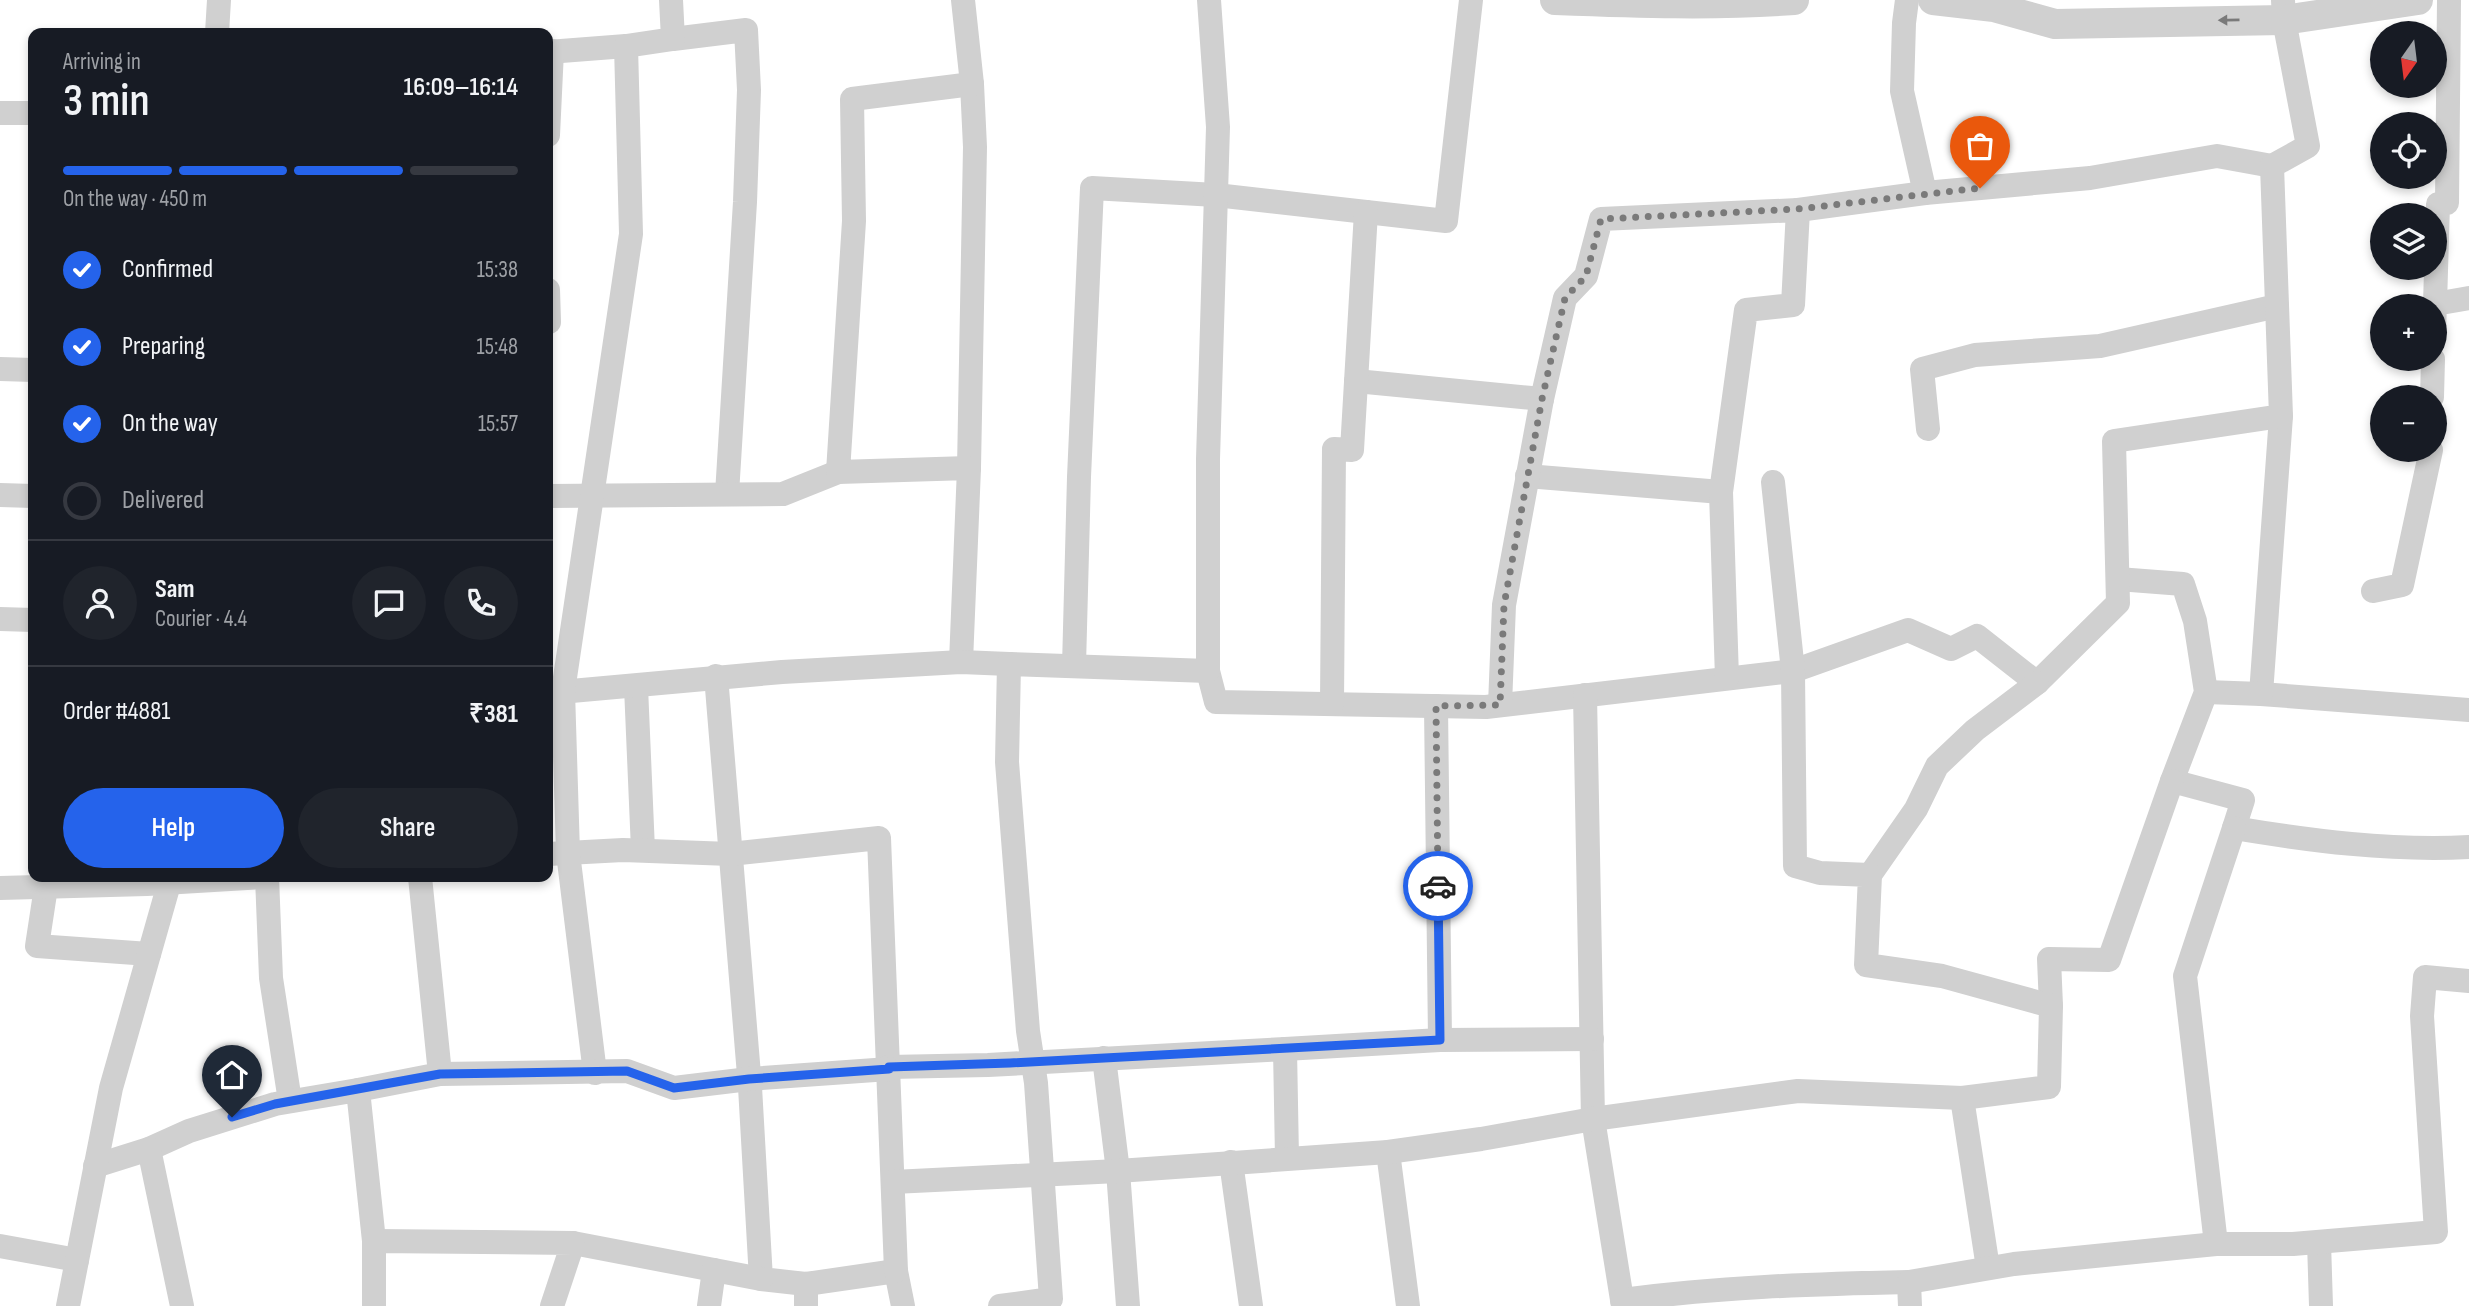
<!DOCTYPE html>
<html lang="en">
<head>
<meta charset="utf-8">
<style>
  :root { --surface:#171b24; --page:#20242c; --text:#f1f3f6; --muted:#9ea1a6; --line:#363941; --accent:#2563eb }
  body { margin:0; font-family:"Sofia Sans Condensed",sans-serif; background:var(--page); color:var(--text); height:100vh; display:flex; flex-direction:column; font-size:26px; white-space:nowrap }
  * { box-sizing:border-box; margin:0 }
  p { font-size:23px; color:var(--muted) }
  .icon { flex:none; width:38px; height:38px; fill:none; stroke:currentColor; stroke-width:2; stroke-linecap:round; stroke-linejoin:round }
  .map { position:relative; flex:1; overflow:hidden }
  .panel { position:absolute; left:28px; top:28px; width:525px; height:854px; display:flex; flex-direction:column; background:var(--surface); border-radius:14px; box-shadow:0 4px 10px #0003 }
  .panel>* { flex:none }
  .needle { width:46px; rotate:194deg }
  .buttons { position:absolute; left:2370px; top:21px; display:grid; gap:14px }
  .buttons a { display:grid; place-items:center; width:77px; height:77px; border-radius:50%; background:var(--surface); box-shadow:0 4px 10px #0003; font-size:35px }
  .pin { position:absolute; display:grid; place-items:center; width:60px; height:60px; color:#fff; margin:-72px -30px; border-radius:50% 50% 50% 0; rotate:-45deg; box-shadow:0 0 7px #0007 }
  .pin .icon { rotate:45deg }
  .courier { position:absolute; display:grid; place-items:center; width:70px; height:70px; margin:-35px; border:5px solid #2563eb; border-radius:50%; background:#fff; color:#222; box-shadow:0 2px 9px #0007 }
  .headline em { font-style:normal; font-weight:600 }
  .headline div { display:flex; flex-direction:column-reverse }
  .headline { display:flex; align-items:center; justify-content:space-between; height:119px; padding:0 35px }
  h1 { font-size:46px; font-weight:600; line-height:52px }
  .bar { display:grid; grid-template-columns:repeat(4,1fr); gap:10px 7px; align-content:center; height:84px; padding:0 35px }
  .bar i { height:9px; border-radius:5px; background:var(--line) }
  .bar .on { background:var(--accent) }
  .bar p { grid-column:span 4 }
  .line { display:flex; align-items:center; gap:18px; padding:0 35px; border-top:2px solid var(--line) }
  .line div { flex:1 }
  .round { display:grid; place-items:center; flex:none; width:74px; height:74px; border-radius:37px; background:var(--page) }
  ol { padding:0 35px; list-style:none }
  li { display:flex; align-items:center; gap:21px; height:77px }
  li p { margin-inline-start:auto }
  li .icon { padding:7px; border-radius:50%; background:var(--accent); color:#fff; stroke-width:4 }
  li:last-child { color:var(--muted) }
  li i { width:38px; height:38px; border:4px solid var(--line); border-radius:50% }
  .action { display:flex; gap:14px; margin-top:auto; padding:14px 35px }
  .action a { flex:1; height:80px; border-radius:42px; background:var(--accent); color:#fff; font-size:28px; font-weight:600; line-height:80px; text-align:center }
  .action a+a { background:var(--page); color:var(--text) }
  .map>svg:first-child { display:block }
</style>
</head>
<body>
<div class="map">
<svg width="2469" height="1306" viewBox="0 0 2469 1306">
  <rect width="100%" height="100%" fill="#fff"/>
  <g fill="none" stroke-linecap="round" stroke-linejoin="round">
    <!-- minor -->
    <g stroke="#d0d0d0" stroke-width="24">
      <polyline points="217,33 219,0"/>
      <polyline points="673,39 746,30 749,90 745,202 727,494"/>
      <polyline points="548,52 626,46"/>
      <polyline points="0,113 33,113"/>
      <polyline points="548,135 552,51"/>
      <polyline points="1925,193 2090,178 2217,156 2272,166"/>
      <polyline points="1798,210 1925,193 1902,91 1904,23 1907,0"/>
      <polyline points="548,290 549,322"/>
      <polyline points="2435,304 2438,204 2447,203 2449,0"/>
      <polyline points="2434,331 2435,304 2469,298"/>
      <polyline points="0,369 33,370"/>
      <polyline points="1356,381 1542,399"/>
      <polyline points="2432,397 2433,359"/>
      <polyline points="2281,416 2261,694 2469,710"/>
      <polyline points="1928,429 1922,369 1975,355 2100,346 2277,306"/>
      <polyline points="969,468 975,147 972,84"/>
      <polyline points="1527,476 1721,492"/>
      <polyline points="0,495 33,496"/>
      <polyline points="548,496 783,494 838,472"/>
      <path d="M2118,579l65,5 12,37 11,71 -34,89 71,19 -9,28c78,13 156,23 235,19"/>
      <polyline points="2373,591 2402,585 2431,450"/>
      <polyline points="0,619 33,620"/>
      <polyline points="961,662 969,468 838,472 854,221 852,99 972,84 963,0"/>
      <polyline points="1074,666 1079,477 1092,188 1216,195 1446,221 1471,0"/>
      <polyline points="1208,671 1216,702 1486,707 1793,671 1908,630 1951,649 1977,636 2037,683 2118,603 2114,441 2281,416 2272,166 2308,146 2284,20 2283,0"/>
      <polyline points="716,676 750,1087 761,1279 806,1284 896,1271 903,1306"/>
      <polyline points="636,687 643,850"/>
      <polyline points="2206,692 2261,694"/>
      <polyline points="549,693 782,672 961,662 1009,664"/>
      <polyline points="1585,695 1593,1119 1623,1306"/>
      <polyline points="1332,704 1334,449 1352,450 1366,212"/>
      <polyline points="1500,705 1504,605 1542,399 1565,298 1586,276 1601,219 1798,210 1793,305 1746,310 1721,492 1727,678"/>
      <polyline points="1436,706 1440,1040"/>
      <polyline points="548,854 623,850 730,854 879,838 896,1271"/>
      <polyline points="1870,875 1916,809 1937,766 1975,730 2037,683"/>
      <polyline points="267,877 271,978 290,1101"/>
      <polyline points="46,887 37,946 149,954"/>
      <polyline points="0,888 147,884 263,877"/>
      <polyline points="2051,1006 2049,959 2109,960 2172,781"/>
      <polyline points="1285,1049 1440,1040 1592,1039"/>
      <polyline points="1104,1058 1118,1171 1128,1306"/>
      <polyline points="889,1067 988,1065 1285,1049 1287,1158"/>
      <polyline points="595,1073 568,853 563,691 631,234 626,46 673,39 671,0"/>
      <polyline points="440,1074 627,1071 674,1088 749,1079 889,1069"/>
      <polyline points="358,1090 440,1074 420,877"/>
      <polyline points="1962,1098 1988,1268"/>
      <polyline points="149,1149 189,1131 275,1104 358,1090 374,1241"/>
      <polyline points="1388,1152 1408,1306"/>
      <polyline points="1231,1162 1251,1306"/>
      <polyline points="95,1166 149,1149 182,1306"/>
      <polyline points="893,1182 1118,1171 1388,1152 1481,1139 1593,1119 1798,1091 1962,1098 2049,1087 2051,1006 1942,976 1866,965 1870,875 1820,873 1795,866 1793,671 1773,482"/>
      <polyline points="2319,1242 2321,1306"/>
      <polyline points="573,1243 714,1270"/>
      <polyline points="2216,1244 2185,976 2234,828"/>
      <polyline points="0,1246 77,1260"/>
      <polyline points="806,1284 806,1306"/>
      <path d="M1622,1300c95,-13 191,-16 287,-18"/>
      <polyline points="68,1306 111,1088 171,877"/>
      <polyline points="374,1306 374,1241 573,1243 552,1306"/>
      <polyline points="709,1306 714,1270 761,1279"/>
      <polyline points="1000,1306 1051,1299 1036,1083 1028,1031 1007,762 1009,664 1208,671 1208,459 1218,127 1209,0"/>
      <polyline points="1910,1306 1909,1282 2014,1264 2216,1244 2293,1244 2436,1232 2422,1016 2425,977 2469,981"/>
    </g>
    <!-- tertiary -->
    <g stroke="#d0d0d0" stroke-width="30">
      <path d="M1555,0c80,3 160,6 239,0"/>
      <polyline points="1933,0 1994,7 2055,24 2284,20 2418,0"/>
    </g>
  </g>
  <!-- one-way arrows -->
  <defs><path id="oneway-solid" d="M-6-.8H1V-3.2L6.5 0L1 3.2V.8H-6Z" transform="scale(1.75)"/></defs>
  <use fill="#7a7a7a" href="#oneway-solid" transform="translate(2229 20) rotate(179)"/>
  <g fill="none" stroke-linecap="round" stroke-linejoin="round">
    <!-- done -->
    <polyline stroke="#7a7a7a" stroke-width="7" stroke-dasharray="0 12.6" points="1438,886 1436,706 1500,705 1504,605 1542,399 1565,298 1586,276 1601,219 1798,209 1980,188"/>
    <!-- route -->
    <polyline stroke="#2563eb" stroke-width="9" points="232,1117 275,1104 440,1074 627,1071 674,1088 749,1079 889,1069 889,1067 1010,1063 1440,1040 1438,886"/>
  </g>
</svg>
<div class="buttons">
<a><svg class="needle" viewBox="-14 -14 28 28"><path d="M0-13l5 13h-10z" fill="#e53935"/><path d="M0 13l5-13h-10z" fill="#9ea1a6"/></svg></a>
<a><svg class="icon" aria-label="locate" viewBox="0 0 24 24"><circle cx="12" cy="12" r="6"/><path d="M12 2v4M12 18v4M2 12h4M18 12h4"/></svg></a>
<a><svg class="icon" aria-label="layers" viewBox="0 0 24 24"><path d="M12 4l9 5-9 5-9-5zM3 14l9 5 9-5"/></svg></a>
<a>+</a>
<a>−</a>
</div>
<div class="pin" style="left:1980px;top:188px;background:#ea580c"><svg class="icon" aria-label="bag" viewBox="0 0 24 24"><path d="M5 8h14l-1 12H6zM9 8a3 3 0 0 1 6 0"/></svg></div>
<div class="pin" style="left:232px;top:1117px;background:#1f2937"><svg class="icon" aria-label="home" viewBox="0 0 24 24"><path d="M3 11l9-7 9 7M6 9v11h12V9"/></svg></div>
<div class="courier" style="left:1438px;top:886px"><svg class="icon" aria-label="car" viewBox="0 0 24 24"><path d="M5 17H2v-5l4-1 3-4h7l3 4 3 1v5h-3M9 17h6M6 11h13"/><circle cx="7" cy="17" r="2"/><circle cx="17" cy="17" r="2"/></svg></div>
<section class="panel">
<div class="headline"><div><h1>3 min</h1><p>Arriving in</p></div><em>16:09–16:14</em></div>
<div class="bar"><i class="on"></i><i class="on"></i><i class="on"></i><i></i><p>On the way · 450 m</p></div>
<ol>
<li><svg class="icon" aria-label="check" viewBox="0 0 24 24"><path d="M5 12l5 5 9-10"/></svg>Confirmed<p>15:38</p></li>
<li><svg class="icon" aria-label="check" viewBox="0 0 24 24"><path d="M5 12l5 5 9-10"/></svg>Preparing<p>15:48</p></li>
<li><svg class="icon" aria-label="check" viewBox="0 0 24 24"><path d="M5 12l5 5 9-10"/></svg>On the way<p>15:57</p></li>
<li><i></i>Delivered</li>
</ol>
<div class="line" style="height:126px"><a class="round"><svg class="icon" aria-label="person" viewBox="0 0 24 24"><circle cx="12" cy="8" r="4"/><path d="M4 21q1-7 8-7t8 7"/></svg></a><div><b>Sam</b><p>Courier · 4.4</p></div><a class="round"><svg class="icon" aria-label="chat" viewBox="0 0 24 24"><path d="M4 5h16v11H9l-5 4z"/></svg></a><a class="round"><svg class="icon" aria-label="phone" viewBox="0 0 24 24"><path d="M5 4h4l2 5-3 2q2 4 5 5l2-3 5 2v4C11 20 4 13 5 4z"/></svg></a></div>
<div class="line" style="height:91px"><div>Order #4881</div><b>₹381</b></div>
<div class="action"><a>Help</a><a>Share</a></div>
</section>
</div>
</body>
</html>
